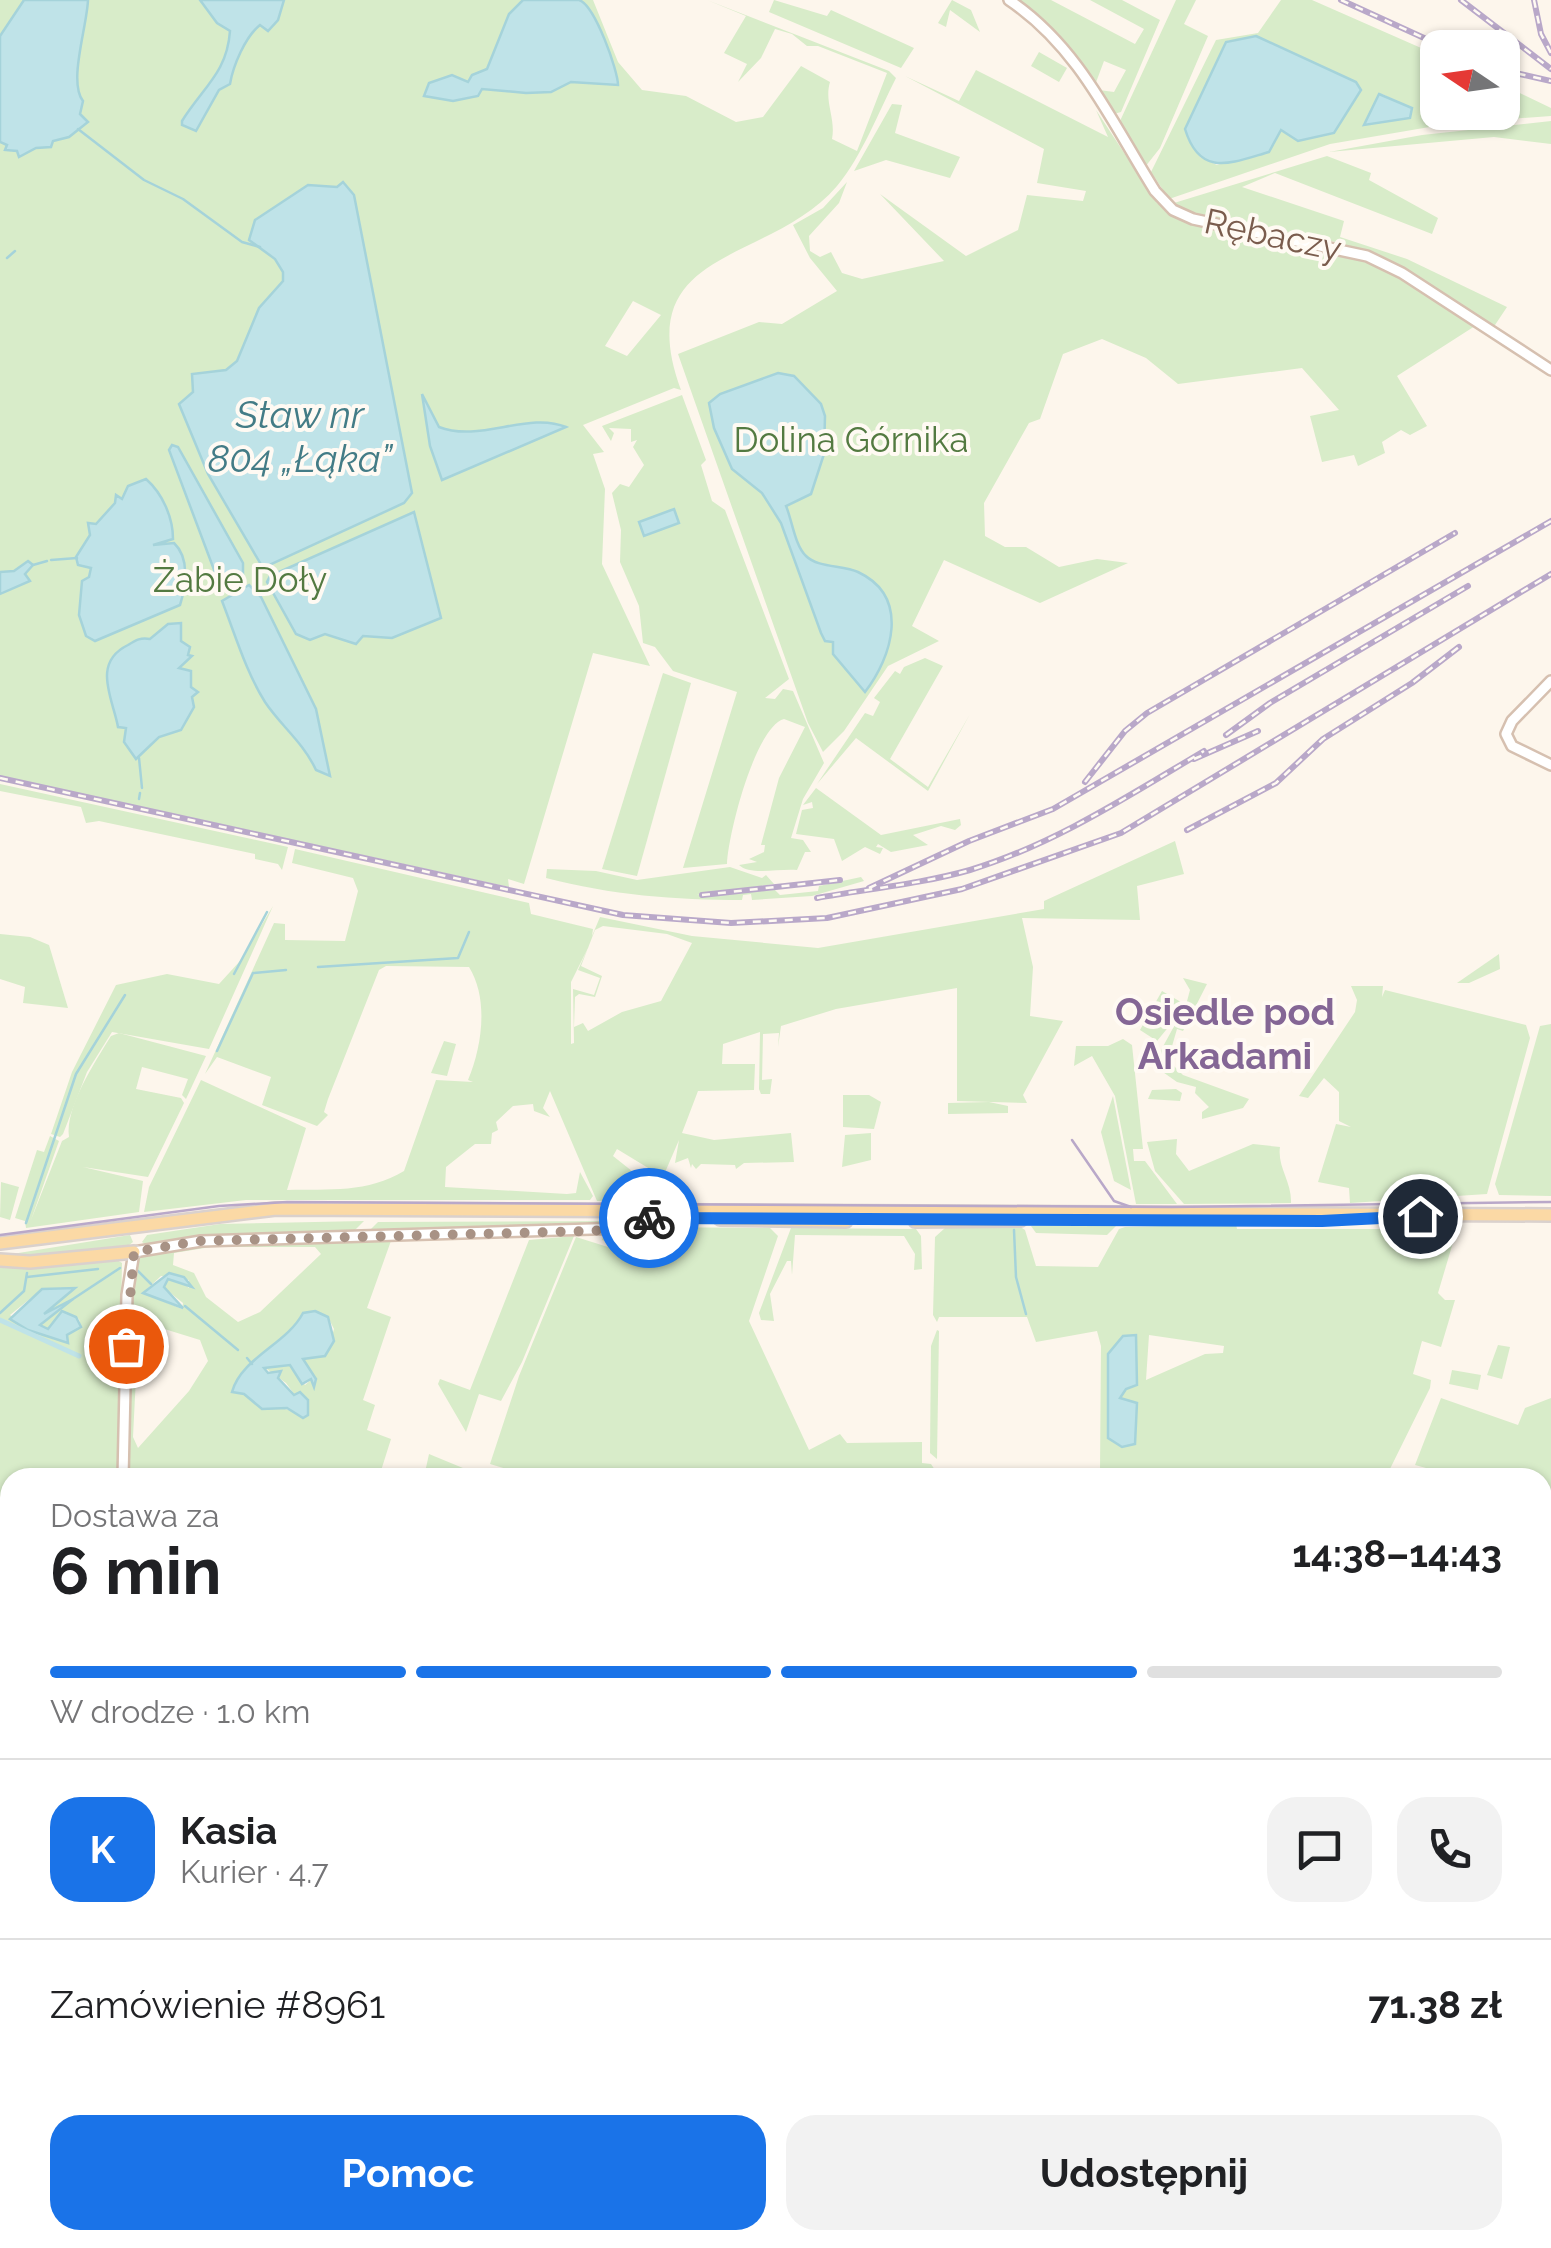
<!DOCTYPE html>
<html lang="pl">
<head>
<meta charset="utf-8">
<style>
  :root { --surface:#fff; --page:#f2f2f2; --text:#202124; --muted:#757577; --line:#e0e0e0; --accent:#1a73e8 }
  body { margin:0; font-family:Raleway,sans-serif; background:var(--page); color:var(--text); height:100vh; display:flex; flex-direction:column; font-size:38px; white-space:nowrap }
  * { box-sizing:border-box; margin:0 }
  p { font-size:32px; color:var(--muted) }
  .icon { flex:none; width:55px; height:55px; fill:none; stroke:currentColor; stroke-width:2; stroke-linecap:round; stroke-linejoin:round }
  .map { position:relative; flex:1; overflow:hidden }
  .panel { position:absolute; left:0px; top:1468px; width:1552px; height:782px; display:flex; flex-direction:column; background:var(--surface); border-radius:30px 30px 0 0; box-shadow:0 2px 8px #0004 }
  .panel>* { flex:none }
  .needle { width:65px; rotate:283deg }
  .tools { position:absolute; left:1420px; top:30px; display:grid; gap:20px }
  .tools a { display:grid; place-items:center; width:100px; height:100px; border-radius:20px; background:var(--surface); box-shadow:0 2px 8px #0004; font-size:50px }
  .pin { position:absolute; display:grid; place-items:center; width:85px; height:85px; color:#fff; margin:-42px; border:5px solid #fff; border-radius:50%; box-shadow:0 2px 10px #0007 }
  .courier { position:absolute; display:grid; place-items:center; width:100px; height:100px; margin:-50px; border:8px solid #1a73e8; border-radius:50%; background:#fff; color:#222; box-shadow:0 2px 12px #0007 }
  .head em { font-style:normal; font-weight:700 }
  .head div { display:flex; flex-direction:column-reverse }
  .head { display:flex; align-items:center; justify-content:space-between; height:170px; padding:0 50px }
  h1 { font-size:65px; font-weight:700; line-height:75px }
  .bar { display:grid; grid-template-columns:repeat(4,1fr); gap:15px 10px; align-content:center; height:120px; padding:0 50px }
  .bar i { height:12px; border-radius:8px; background:var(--line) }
  .bar .current { background:var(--accent) }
  .bar p { grid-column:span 4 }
  .line { display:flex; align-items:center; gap:25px; padding:0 50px; border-top:2px solid var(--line) }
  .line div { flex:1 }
  .round { display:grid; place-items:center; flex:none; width:105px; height:105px; border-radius:30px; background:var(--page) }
  .button { display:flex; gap:20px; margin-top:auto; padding:20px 50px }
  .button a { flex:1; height:115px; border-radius:30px; background:var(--accent); color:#fff; font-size:40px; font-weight:700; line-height:115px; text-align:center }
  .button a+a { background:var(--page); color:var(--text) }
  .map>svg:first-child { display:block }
</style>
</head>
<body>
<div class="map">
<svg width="1551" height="2248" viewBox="0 0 1551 2248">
  <rect width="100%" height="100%" fill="#fdf6ec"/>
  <!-- green -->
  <g fill="#d8ecc9" fill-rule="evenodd">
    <path d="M0,0h593l25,62 24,28 44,6 50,26 27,-5 38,-51 29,16c-6,20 6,36 2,57l25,12 30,-78 -69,-27h-11l-15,-12 -17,-5 -14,29 -23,24 9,-18 -23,-11 22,-37 -39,-16 182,71 7,7c-18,35 -34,78 -59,108 -67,79 -209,60 -156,204l-7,-2 -91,37 21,27 -11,2 12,35 -3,75 48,102 -57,-13 -69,231 -16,-5 1,8 -509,-111zM633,301l28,14 -34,41 -22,-10z"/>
    <polygon points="774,0 827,16 831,10 914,48 901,68 769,12"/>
    <polygon points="952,0 971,10 980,32 950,10 946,27 938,23"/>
    <polygon points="1014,0 1051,0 1135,44 1144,29 1090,0 1122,0 1160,20 1121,112 1114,114 1099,90 1114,92 1126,70 1104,61 1095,85 1059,34"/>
    <polygon points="1176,0 1196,0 1184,24 1208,36 1160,148 1145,167 1120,121"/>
    <path d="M1281,0h31l125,55 1,57h64l1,-27 48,23v8l-98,7 -123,21 -161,55 -18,-27 65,-132 42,-7zM1256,36l100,46 -22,51 -36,8 -11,-10 -8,-1 -5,15 -57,20 -17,-8 -15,-28 42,-88zM1382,94l30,14 -2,10 -46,7z"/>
    <polygon points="1039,52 1067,68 1059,82 1031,66"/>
    <polygon points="976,70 1108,137 1096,110 1157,203 1191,223 1346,253 1396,275 1475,326 1397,376 1427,426 1410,435 1401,430 1382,442 1385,453 1358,466 1354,455 1322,462 1310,416 1339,410 1302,368 1178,384 1146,358 1102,339 1063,354 1040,419 1029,423 984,503 985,536 1005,547 1026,547 1059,567 1097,559 1128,563 1040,603 944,560 912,626 939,641 888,666 844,731 823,752 808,723 678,354 759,322 782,324 837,291 810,258 793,225 823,208 847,182 839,203 809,236 810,251 820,257 831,252 842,273 862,279 944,261 880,194 966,256 1018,230 1027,195 1083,201 1086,191 1037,183 1044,149 905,76 959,101"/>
    <polygon points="892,104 902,105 895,133 960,157 950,178 886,160 854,171"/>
    <polygon points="1551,121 1551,144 1494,137 1329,152 1422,135"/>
    <polygon points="1327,156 1371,173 1369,180 1438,218 1432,234 1275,173 1242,187 1344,221 1340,237 1407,259 1507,307 1493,328 1397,266 1340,243 1185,211 1174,203"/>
    <path d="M682,395l24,65 -5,5 11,36 13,9 64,169 -24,19 10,1 8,-10 10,2 31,72 -21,36 -12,39 12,2 8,12h-6l-8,18c-17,-2 -47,6 -58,-5l18,-3 -8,-3 15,-7 1,-7h-4l18,-67 26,-51 -21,-8c-29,8 -56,116 -57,145l-44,4 54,-176 -64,-21 -18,-24 -12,-4 -4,-37 -19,-44 1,-32 -9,-37 8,-9 9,3 15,-22 -11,-18 4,-7 -6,2v-13l-22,-1 5,5 -3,8 -9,-15z"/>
    <polygon points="925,658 943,666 890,759 928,787 970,714 928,791 856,738 817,784 865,713 873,716 880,702 874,698 895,671 900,674 904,667"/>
    <polygon points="663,673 691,683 637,876 602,869"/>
    <polygon points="0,784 288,847 282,870 278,864 255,859 255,854 99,821 86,823 81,807 0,791"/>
    <polygon points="816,788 881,835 960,819 961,825 955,830 941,826 913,835 928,845 891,852 878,844 876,847 883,848 880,854 865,847 842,861 834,839 796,834 802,810 813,808 812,802 803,805"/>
    <path d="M1175,841l9,33 -47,12 3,34 -118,-2 11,49 -3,49 33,5 -40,74 4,8 -70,-2v-113l-121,21 -55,17 -3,21 1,-14 -16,1 -1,46 10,-1 -2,15h-9l-2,-5 1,-57 -37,12 -1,20h33l-1,26 -56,1 -16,42 32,7 77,-7 3,29 -50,1 -8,6 -1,-4 -34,-1 -5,5 -4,-5 -1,4 -3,-10 -13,5 4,-23 -16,37 -46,-28 -4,7 34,27 1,8 -6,10h-45l-47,-110 -7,17 7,9 -16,-6 -1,-7 -20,2 -17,16 2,8 -6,3 -1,11h-16l-29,23 -1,20 122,7 9,-1 4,-21 13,24 -3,4h-344l-102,12 5,-25 52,-107 105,48 -19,62c42,-1 81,3 117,-19l32,-91 37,2 -5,-2c14,-33 21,-81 1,-113l-83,-1 -7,4 -51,129 -4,13 4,3 -11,11 -55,-21 9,-28 -54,-20 -12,17 69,-151 11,1v16l60,1 13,-50 -5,-13 -61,-15 3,-14 234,54 2,11 62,15 -1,7 8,-19 92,19 126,12 226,-39v-8zM603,926l64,8 25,9 -31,58 -39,11 -34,19 -5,-8 -9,4 1,-30 4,-3 16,3 7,-21 -21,-10 14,-36zM589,946l-11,24 22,8 -6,17 -21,-6 1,54 -3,1v-62z"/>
    <path d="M730,867l32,11 4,-3 8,9 -78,11 79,-5 5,5 38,-4 1,-5 42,-9 3,4 -52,15 -60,4 -1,-6 -8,1 -1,5c-67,0 -131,-5 -196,-22l1,-9 49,2 41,9z"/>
    <polygon points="273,906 209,1049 112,1032 87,1072 63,1134 60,1137 51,1134 72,1072 116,985 167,974 219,984 240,961"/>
    <polygon points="0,934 30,937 49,945 68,1008 23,1003 25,987 0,979"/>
    <polygon points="1499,954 1500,969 1469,983 1457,983"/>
    <polygon points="1183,978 1207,984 1183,1031 1177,1029 1168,1060 1183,1075 1249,1099 1243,1108 1202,1119 1202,1112 1209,1107 1195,1093 1196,1087 1177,1082 1160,1070 1160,1052 1184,1008 1157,1041 1140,1030 1162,991 1186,1005 1190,990"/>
    <polygon points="1351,986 1383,986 1382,997 1385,990 1526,1025 1530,1038 1487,1194 1350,1203 1349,1188 1318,1182 1336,1124 1351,1127 1339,1121 1339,1092 1324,1078 1308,1098 1299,1096 1355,1012 1357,1000"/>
    <polygon points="1551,1024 1551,1196 1499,1195 1495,1184 1540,1026"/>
    <path d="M119,1033l87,23 -20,43 -4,-4 6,-16 -46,-12 -6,22 45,9 3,5 -36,74 -65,-10 60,14 -4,31 -113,16 -1,-7 -10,-3 22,-68 7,2 6,-16 9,5 -28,79 31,-79 7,-4c-4,-30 26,-75 42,-101z"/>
    <polygon points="1123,1039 1132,1045 1143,1149 1133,1149 1134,1161 1145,1161 1177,1204 1136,1204 1115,1096 1092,1056 1074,1066 1076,1046 1108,1046"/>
    <polygon points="444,1041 456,1044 447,1076 431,1073"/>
    <polygon points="1176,1089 1182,1093 1180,1101 1148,1099 1152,1090"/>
    <polygon points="843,1095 869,1095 881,1102 874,1129 843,1127"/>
    <polygon points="1113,1096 1131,1190 1114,1181 1101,1132"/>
    <polygon points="989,1102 1008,1106 1008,1113 948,1114 948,1103"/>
    <polygon points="871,1133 871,1160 842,1167 845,1135"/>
    <path d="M1177,1139l-1,15 13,17 64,-27 27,3c-3,20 12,35 11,56l-107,1 -29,-33 -8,-29z"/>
    <polygon points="1,1182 19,1187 10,1220 0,1217"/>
    <polygon points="364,1221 351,1234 148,1246 142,1242 147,1235 220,1224"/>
    <polygon points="625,1221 619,1226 366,1234 378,1222"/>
    <path d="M1236,1224l1,5h220l-19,64 7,7h10l-14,47 -19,-6 -9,33 18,6 -1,8 -44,89 -849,1 -47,-14 29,-88 57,-139 48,15 2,-5 -24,-7 2,-6 29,-1 11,-6 126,1 8,8 -29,85 60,129 31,-16 7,9 75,-1v21l9,1 4,6 165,1 1,-125 -4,-15 -61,11 -9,-25h-88l-2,5 -4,-7 2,-78 10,-9 74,-2 6,4 11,36 62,1 21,-38 6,-2zM1149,1335l75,11 -1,7 -18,1 -59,26z"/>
    <polygon points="1117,1225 1107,1235 1036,1233 1031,1226"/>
    <polygon points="791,1228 916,1229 921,1236 922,1269 914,1270 915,1254 904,1236 795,1235 792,1275 791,1261 787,1261 770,1294 774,1321 761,1320 759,1313"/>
    <polygon points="130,1235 133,1242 124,1249 28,1259 0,1256"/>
    <polygon points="574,1236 522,1362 501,1401 479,1394 466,1432 438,1384 440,1379 470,1390 529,1240"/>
    <path d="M392,1238l-25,70 24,9 -28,83 12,5 -8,25 24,9 -12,38 -253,1 5,-211 16,-16 54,-10zM211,1247h104l6,7 -61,58 -22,10 -32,-25 -12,-24 -21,-8 1,-12zM161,1276l28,4v8l-10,-8 -12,-1 -4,8 20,16 -1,6 -39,-16zM315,1311l13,6 6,12 -7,24 -24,5 13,27 -4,-6 -7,6 -15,-20 -26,2 22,16 22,30 -7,4c-24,-20 -48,4 -64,-37l21,-24 33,-22 12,-21zM145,1323l55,17 8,21 -19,30 -51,57 -5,-11 5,-101z"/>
    <path d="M112,1257l10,6 -4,207 -12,7 -96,1v464l-10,-1v-678zM42,1289h33l-29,22 -3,4 24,-13 -28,24 9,3 14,-18 17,8 2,8 -25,13 -28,-10 -18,-15z"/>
    <polygon points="937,1330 939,1331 937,1459 930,1453 931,1346"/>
    <polygon points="1498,1345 1510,1347 1502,1379 1487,1375"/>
    <polygon points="1452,1370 1481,1375 1478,1390 1449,1384"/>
    <polygon points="1441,1398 1518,1425 1525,1408 1551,1398 1551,1630 1543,1632 1542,1478 1459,1477 1415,1465"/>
    <polygon points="429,1454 475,1473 473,1477 424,1477"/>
    <polygon points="1551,1642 1551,1896 1544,1904 1543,1924 1543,1834 1551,1819 1542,1813 1542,1643"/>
    <polygon points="1542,2072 1551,2073 1551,2160 1543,2157"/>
    <polygon points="48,2240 100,2240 97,2248 48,2248"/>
    <polygon points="107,2240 420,2240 418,2248 104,2248"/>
    <polygon points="743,2240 824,2240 844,2248 746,2248"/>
    <polygon points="867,2240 1052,2240 1050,2248 888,2248"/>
  </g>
  <!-- water -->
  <g fill="#bfe3e8" stroke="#a5d3da" stroke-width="2.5">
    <path d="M24,0h64c-1,27 -20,82 -5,101l-3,13 8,8 -19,15 -16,4 -2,6 -15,1 -17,9 -2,-6 -12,-1 2,-5 -7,-3v-106z"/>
    <path d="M200,0h84l-6,20 -10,11 -8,-6c-15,12 -27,41 -30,59l-11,6 -23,41 -14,-6v-4c21,-34 45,-48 48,-90l-13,-8z"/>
    <path d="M523,0c16,0 41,0 56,0 16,5 39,71 39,85l-47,-3 -20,10 -25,1 -44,-4 -4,7 -25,5 -29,-5 5,-13 23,-8 16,7 4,-7 15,-6 22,-55z"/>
    <path d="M1256,36l100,46 5,8 -27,43 -36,8 -17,-11 -12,22c-38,11 -69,26 -84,-23l41,-87z"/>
    <polygon points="1379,94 1412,108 1410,118 1364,125"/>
    <polygon points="343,182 354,195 412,493 404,503 263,568 208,474 179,404 193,392 192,374 226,370 237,361 259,308 283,281 283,272 275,259 249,240 255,220 308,185 337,187"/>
    <path d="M778,373l16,3 27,28 4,12 -1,38 -13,40 -25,12c6,14 9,40 20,50 12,12 37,9 52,16 53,25 34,85 7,120l-32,-38v-12l-8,-1 -4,-8 -40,-110 -19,-30 -30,-24 -18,-41 -5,-25 11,-9z"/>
    <path d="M422,394l17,33c41,16 89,-16 127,0l-124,53 -12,-34z"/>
    <polygon points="172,445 178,447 243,563 243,576 223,583 216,575 169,450"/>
    <path d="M146,479c17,15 27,39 27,60l-20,6 21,-2c16,15 12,43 6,62l-85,36 -9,-5 -7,-21 3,-34 7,-4 2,-9 -13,-3 -2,-8 14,-22 -2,-12 8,1 19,-21 1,-8 6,4 6,-13z"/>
    <polygon points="674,509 679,523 644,536 639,522"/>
    <polygon points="414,512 441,618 392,638 363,636 356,644 325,634 310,640 296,634 267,582 270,576"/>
    <polygon points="28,561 33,565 25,574 30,581 0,594 0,572 14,571"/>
    <path d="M249,585l12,12 55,112 14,67 -14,-6c-13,-28 -35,-44 -51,-68 -19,-30 -30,-68 -43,-101z"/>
    <path d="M181,623v18l9,6 -2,8 4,1 -13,12 12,3v16l7,5 -6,5 2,10 -13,23 -22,7 -23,22 -12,-17 2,-14 -8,-1c-5,-28 -27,-64 10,-82 8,-5 13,-8 22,-6l18,-15z"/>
    <polygon points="169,1273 184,1277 192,1287 168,1279 164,1287 183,1308 143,1293"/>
    <polygon points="75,1288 44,1314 73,1299 40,1325 48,1329 62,1311 76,1317 81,1327 67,1335 68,1343 28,1330 10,1319 42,1289"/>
    <path d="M315,1311l13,6 6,24 -9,15 -22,3 13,20 -2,8 -3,-8 -9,5 -12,-19 -26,3 4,5 13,-2 -3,7 16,17 6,-3 8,8v15l-5,3 -16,-10 -25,1 -18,-15 -12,-2c9,-34 55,-48 71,-79z"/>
    <polygon points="1136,1335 1137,1385 1126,1389 1120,1398 1137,1403 1135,1444 1122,1447 1108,1438 1108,1354 1123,1336"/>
  </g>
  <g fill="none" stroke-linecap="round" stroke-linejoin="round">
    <!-- stream -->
    <g stroke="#a5d3da" stroke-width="2.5">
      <polyline points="78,129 144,180 183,199 242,242 260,247"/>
      <polyline points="7,258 15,251"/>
      <polyline points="51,560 77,558"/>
      <polyline points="33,565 47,561"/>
      <polyline points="139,758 142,788"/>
      <polyline points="139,799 140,793"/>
      <polyline points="318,967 458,958 469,932"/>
      <polyline points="234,974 267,912"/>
      <polyline points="217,1051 253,973 286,970"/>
      <polyline points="26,1223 76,1074 125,995"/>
      <polyline points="1014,1230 1016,1277 1026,1314"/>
      <polyline points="135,1268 151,1284"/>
      <polyline points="27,1277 98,1269"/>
      <polyline points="73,1299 120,1268"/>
      <polyline points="185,1306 238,1350"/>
      <polyline points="0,1313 24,1291 27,1273"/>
      <polyline points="247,1358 252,1364"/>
    </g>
    <!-- canal -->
    <polyline stroke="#bfe3e8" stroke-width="5" points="0,1320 79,1356"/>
    <defs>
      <g id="secondary">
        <path d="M1009,0c70,47 102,121 146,191l18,19 20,9 174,37 35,17 149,97"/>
        <polyline points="1551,681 1512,721 1506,734 1512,746 1551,765"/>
        <polyline points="123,1478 127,1295 134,1252 201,1241 625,1228 635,1225 636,1211"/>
        <polyline points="1542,1636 1551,1635"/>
        <polyline points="0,1951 10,1952"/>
        <polyline points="728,2240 731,2248"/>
        <polyline points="847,2240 868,2248"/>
      </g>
      <g id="primary">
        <polyline points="720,1219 846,1221"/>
        <polyline points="915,1221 1021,1220"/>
        <polyline points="0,1243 276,1209 1551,1215"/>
        <polyline points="0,1260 30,1262 134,1252"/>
      </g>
    </defs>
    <!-- secondary casing -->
    <use href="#secondary" stroke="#d6c0b0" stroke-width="14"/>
    <!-- primary casing -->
    <use href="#primary" stroke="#dad1cd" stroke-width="16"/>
    <!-- secondary -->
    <use href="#secondary" stroke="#fff" stroke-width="9"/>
    <!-- primary -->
    <use href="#primary" stroke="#fbd9a5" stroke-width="11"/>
    <!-- tram -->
    <g stroke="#b9a8c9" stroke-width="2.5">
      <polyline points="1072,1140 1114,1201 1131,1207"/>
      <polyline points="0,1235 219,1206 287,1202 1172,1207 1551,1202"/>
      <polyline points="0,1959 10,1960"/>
      <polyline points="735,2240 739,2248"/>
      <polyline points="833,2240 853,2248"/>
    </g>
    <defs>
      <g id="rail">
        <polyline points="1341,0 1446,48"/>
        <polyline points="1461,0 1551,69"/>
        <polyline points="1534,0 1541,34 1551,53"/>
        <polyline points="1502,70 1551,81"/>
        <polyline points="1226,735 1270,703 1468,586"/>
        <polyline points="1194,759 1258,731"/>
        <polyline points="0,778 623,915 731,923 827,918 962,889 1121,833 1551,574"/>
        <polyline points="1085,782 1125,731 1147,713 1455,533"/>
        <polyline points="1187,830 1276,783 1323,739 1412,683 1459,647"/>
        <polyline points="869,888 969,841 1053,809 1551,521"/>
        <polyline points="702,895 840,880"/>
        <path d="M817,898c50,-9 104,-14 153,-28 85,-26 158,-74 234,-119"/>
      </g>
    </defs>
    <!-- rail casing -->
    <use href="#rail" stroke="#b9a8c9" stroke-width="6"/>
    <!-- rail -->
    <use href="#rail" stroke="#fffaf3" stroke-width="2.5" stroke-dasharray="8" stroke-linecap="butt"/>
  </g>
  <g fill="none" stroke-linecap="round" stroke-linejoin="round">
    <!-- done -->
    <polyline stroke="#a89285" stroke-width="10" stroke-dasharray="0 18" points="126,1346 134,1252 200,1241 593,1231 635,1225 636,1218 649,1218"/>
    <!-- route -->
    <polyline stroke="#1a73e8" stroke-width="12" points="649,1218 1322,1221 1420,1216"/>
  </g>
  <g text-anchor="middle" stroke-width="8" stroke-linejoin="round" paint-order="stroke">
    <!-- street labels -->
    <g font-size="35" fill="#7a5c4d" stroke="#fffaf3">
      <text transform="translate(1273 235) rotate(12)" y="12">Rębaczy</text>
    </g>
    <!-- park labels -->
    <g font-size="35" fill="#537a41" stroke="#fffaf3">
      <text x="851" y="452">Dolina Górnika</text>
      <text x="240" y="592">Żabie Doły</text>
    </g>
    <!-- water labels -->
    <g font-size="38" font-style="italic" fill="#437c86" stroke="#fffaf3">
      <text x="300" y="428">Staw nr<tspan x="300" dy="44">804 „Łąka”</tspan></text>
    </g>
    <!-- neighbourhood labels -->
    <g font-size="38" font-weight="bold" fill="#846695" stroke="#fffaf3">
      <text x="1225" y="1025">Osiedle pod<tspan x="1225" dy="44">Arkadami</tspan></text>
    </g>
  </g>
</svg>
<div class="tools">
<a><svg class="needle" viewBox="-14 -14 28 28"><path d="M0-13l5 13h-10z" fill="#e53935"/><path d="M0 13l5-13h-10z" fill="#757577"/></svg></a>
</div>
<div class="pin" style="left:126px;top:1346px;background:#ea580c"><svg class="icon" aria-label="bag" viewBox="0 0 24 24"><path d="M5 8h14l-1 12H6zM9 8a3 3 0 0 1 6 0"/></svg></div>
<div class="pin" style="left:1420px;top:1216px;background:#1f2937"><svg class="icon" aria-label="home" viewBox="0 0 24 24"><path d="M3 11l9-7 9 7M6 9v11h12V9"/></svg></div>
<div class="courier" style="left:649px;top:1218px"><svg class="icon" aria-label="bike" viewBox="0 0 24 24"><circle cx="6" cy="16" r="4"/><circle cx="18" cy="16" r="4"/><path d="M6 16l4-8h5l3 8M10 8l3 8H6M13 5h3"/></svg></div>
<section class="panel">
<div class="head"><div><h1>6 min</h1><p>Dostawa za</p></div><em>14:38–14:43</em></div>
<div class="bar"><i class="current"></i><i class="current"></i><i class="current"></i><i></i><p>W drodze · 1.0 km</p></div>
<div class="line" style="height:180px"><b class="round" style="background:var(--accent);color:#fff">K</b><div><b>Kasia</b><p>Kurier · 4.7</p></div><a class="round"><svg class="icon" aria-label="chat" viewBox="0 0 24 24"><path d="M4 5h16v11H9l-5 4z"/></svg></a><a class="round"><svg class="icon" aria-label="phone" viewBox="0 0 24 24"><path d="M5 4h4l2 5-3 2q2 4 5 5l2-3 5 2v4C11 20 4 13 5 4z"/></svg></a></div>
<div class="line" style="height:130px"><div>Zamówienie #8961</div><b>71.38 zł</b></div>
<div class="button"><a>Pomoc</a><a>Udostępnij</a></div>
</section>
</div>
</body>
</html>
